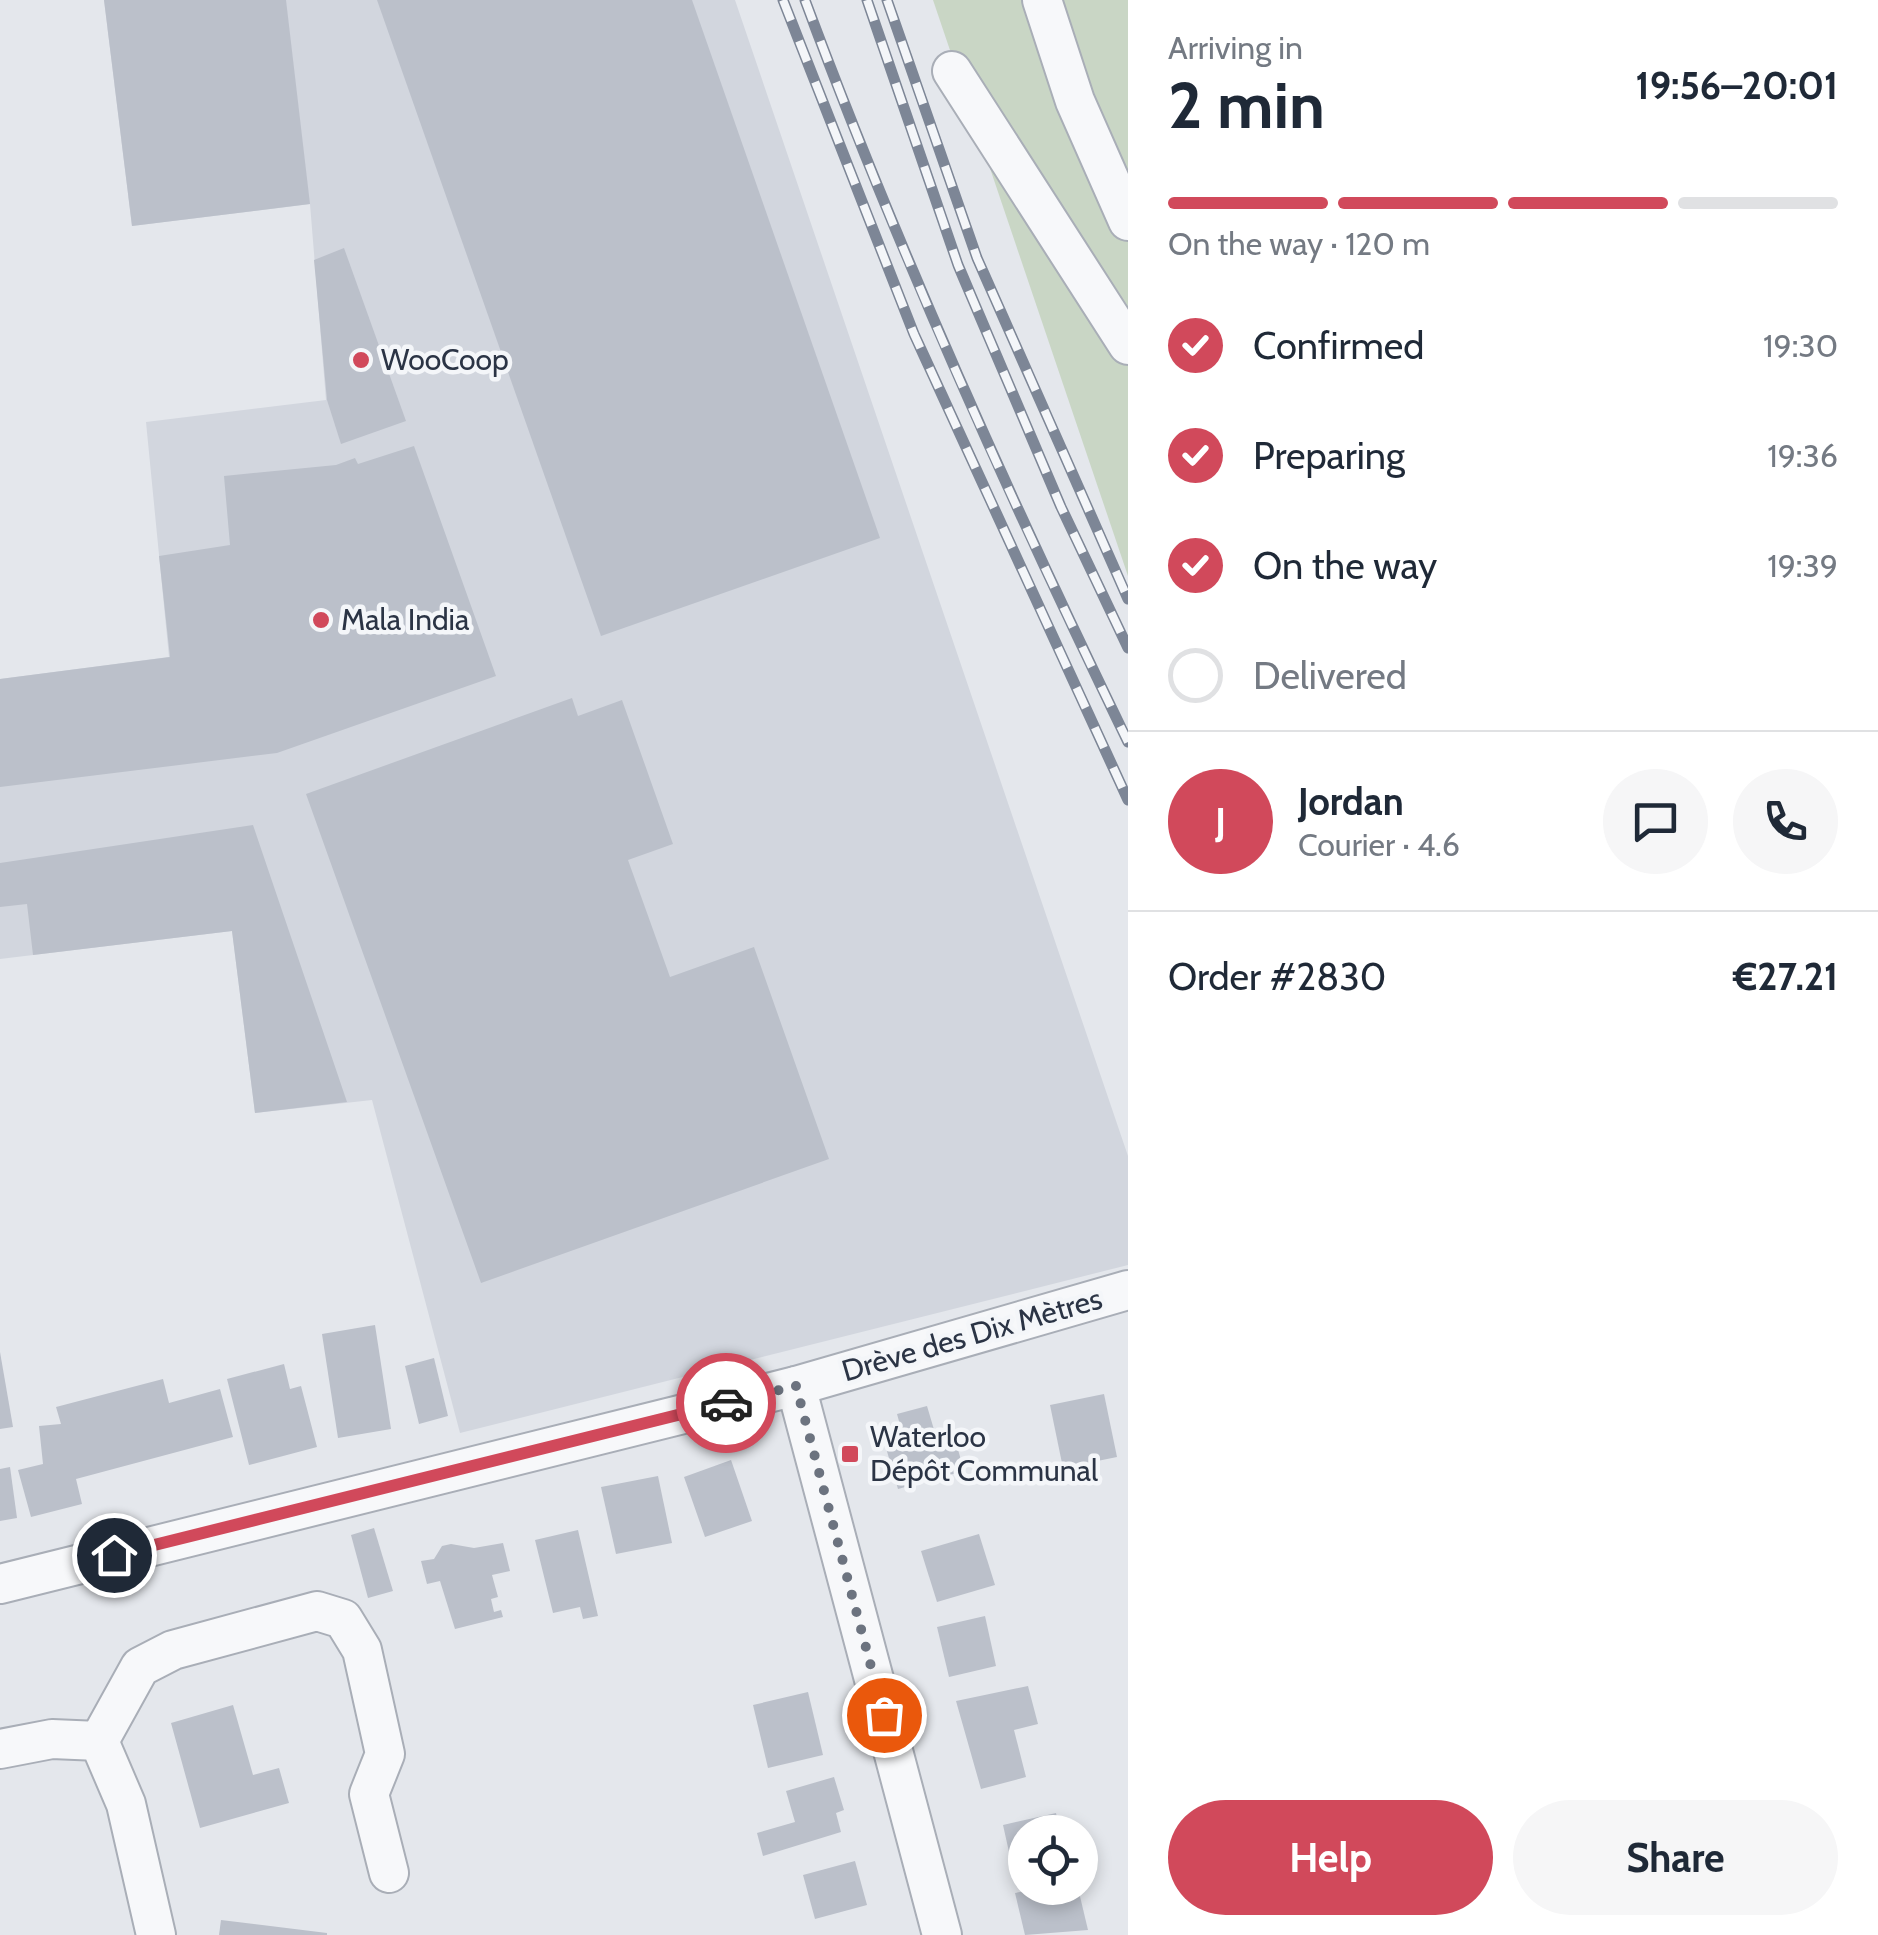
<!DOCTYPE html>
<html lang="en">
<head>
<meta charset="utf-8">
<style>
  :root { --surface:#fff; --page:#f6f6f7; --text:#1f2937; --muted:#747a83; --line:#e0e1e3; --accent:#d1495b }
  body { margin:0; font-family:Cabin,sans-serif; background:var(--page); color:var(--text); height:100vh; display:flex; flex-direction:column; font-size:38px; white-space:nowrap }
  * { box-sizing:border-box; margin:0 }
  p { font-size:32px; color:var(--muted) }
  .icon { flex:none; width:55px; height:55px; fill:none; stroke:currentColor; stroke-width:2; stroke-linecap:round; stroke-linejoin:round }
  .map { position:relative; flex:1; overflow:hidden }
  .side { display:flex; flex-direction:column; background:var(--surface); width:750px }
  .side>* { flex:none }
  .controls { position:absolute; left:1008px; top:1815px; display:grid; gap:20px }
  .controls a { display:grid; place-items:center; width:90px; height:90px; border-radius:50%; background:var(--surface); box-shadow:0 5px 15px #0003; font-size:50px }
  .pin { position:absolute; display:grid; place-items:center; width:85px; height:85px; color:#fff; margin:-42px; border:5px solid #fff; border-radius:50%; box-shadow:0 2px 10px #0007 }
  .courier { position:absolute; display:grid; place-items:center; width:100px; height:100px; margin:-50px; border:8px solid #d1495b; border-radius:50%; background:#fff; color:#222; box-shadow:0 2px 12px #0007 }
  .head em { font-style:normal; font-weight:800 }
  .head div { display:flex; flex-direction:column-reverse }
  .head { display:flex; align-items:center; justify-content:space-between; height:170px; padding:0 40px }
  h1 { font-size:65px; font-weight:800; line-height:75px }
  .bar { display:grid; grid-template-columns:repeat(4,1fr); gap:15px 10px; align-content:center; height:120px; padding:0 40px }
  .bar i { height:12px; border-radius:8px; background:var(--line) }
  .bar .on { background:var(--accent) }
  .bar p { grid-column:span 4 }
  .line { display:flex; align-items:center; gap:25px; padding:0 40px; border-top:2px solid var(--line) }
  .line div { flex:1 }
  .round { display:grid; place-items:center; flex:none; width:105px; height:105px; border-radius:52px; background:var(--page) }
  ol { padding:0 40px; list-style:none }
  li { display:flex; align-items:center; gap:30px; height:110px }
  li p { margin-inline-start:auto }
  li .icon { padding:10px; border-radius:50%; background:var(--accent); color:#fff; stroke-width:4 }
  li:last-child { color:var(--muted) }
  li i { width:55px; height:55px; border:5px solid var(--line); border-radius:50% }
  .primary-button { display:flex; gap:20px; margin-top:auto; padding:20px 40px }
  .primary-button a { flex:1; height:115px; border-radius:60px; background:var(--accent); color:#fff; font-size:40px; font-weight:800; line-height:115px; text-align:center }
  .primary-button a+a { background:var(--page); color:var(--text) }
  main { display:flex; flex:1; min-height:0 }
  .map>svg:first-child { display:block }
</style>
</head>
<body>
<main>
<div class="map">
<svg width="1128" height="1935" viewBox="0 0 1128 1935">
  <rect width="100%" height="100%" fill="#e4e7ec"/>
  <!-- built -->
  <polygon fill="#d2d6de" points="104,0 735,0 1128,1156 1128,1265 460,1433 372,1100 255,1113 232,931 0,959 0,679 169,657 146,422 326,400 310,204 132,226"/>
  <!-- green -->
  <polygon fill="#c9d6c5" points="933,0 1128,0 1128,576"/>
  <!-- building -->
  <g fill="#bbc0ca">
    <polygon points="104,0 286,0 310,204 132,226"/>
    <polygon points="377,0 692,0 880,538 601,636"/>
    <polygon points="344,248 406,421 341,444 327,400 314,260"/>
    <polygon points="414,446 496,676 277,753 0,787 0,679 170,657 159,556 230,545 224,476 336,465 355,458 358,464"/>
    <polygon points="572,698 578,716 622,700 673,844 628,860 670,977 754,947 829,1159 481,1283 306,794"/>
    <polygon points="253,825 347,1102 255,1113 232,931 33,955 27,904 0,907 0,863"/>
    <polygon points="375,1325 391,1429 338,1438 322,1334"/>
    <polygon points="0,1352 13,1427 0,1429"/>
    <polygon points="434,1358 448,1416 419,1424 405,1366"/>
    <polygon points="284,1364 290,1389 301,1386 317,1447 249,1465 227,1379"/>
    <polygon points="163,1379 169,1403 220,1389 233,1437 76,1479 82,1504 31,1517 18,1470 43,1464 39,1426 61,1424 56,1407"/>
    <polygon points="1104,1394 1117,1457 1063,1468 1050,1405"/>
    <polygon points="927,1406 935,1433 952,1428 964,1471 898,1489 886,1448 905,1443 897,1414"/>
    <polygon points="731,1460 752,1521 705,1537 684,1477"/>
    <polygon points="10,1467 17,1518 0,1521 0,1469"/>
    <polygon points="658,1476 672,1543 616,1554 601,1487"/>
    <polygon points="374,1528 393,1591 368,1598 351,1535"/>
    <polygon points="578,1530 598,1616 583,1619 580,1607 553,1613 535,1540"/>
    <polygon points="979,1534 995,1585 937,1602 921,1551"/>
    <polygon points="503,1543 510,1571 492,1575 498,1597 491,1599 494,1612 501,1610 503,1617 455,1629 440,1581 427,1584 421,1561 434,1559 442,1546 451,1544 474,1548"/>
    <polygon points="985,1616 996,1666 949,1677 937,1627"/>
    <polygon points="1028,1686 1038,1724 1014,1730 1026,1777 981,1789 956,1701"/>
    <polygon points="808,1692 823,1755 768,1768 753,1705"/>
    <polygon points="233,1705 253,1775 279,1768 289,1803 200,1828 171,1723"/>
    <polygon points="834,1777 844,1810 836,1813 841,1832 763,1856 757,1833 795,1822 786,1791"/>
    <polygon points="1056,1813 1060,1832 1025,1832 1025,1867 1013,1870 1003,1825"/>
    <polygon points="855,1861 867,1905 815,1919 803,1875"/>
    <polygon points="1040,1888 1078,1888 1088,1930 1025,1935 1015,1893"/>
    <polygon points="221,1920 327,1933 327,1935 219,1935"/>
  </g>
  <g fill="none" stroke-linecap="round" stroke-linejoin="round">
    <defs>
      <g id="minor">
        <polyline points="1042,0 1075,101 1128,221"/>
        <polyline points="952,71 1128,345"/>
        <polyline points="796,1386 942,1935"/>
        <polyline points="0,1584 796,1386 1128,1290"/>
        <polyline points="99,1741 140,1667 173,1650 317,1611 343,1619 362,1650 385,1754 369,1794 389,1873"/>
        <polyline points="0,1749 52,1739 99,1741 126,1804 156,1935"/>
      </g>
    </defs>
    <!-- minor casing -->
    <use href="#minor" stroke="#a9aeb7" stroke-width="42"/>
    <!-- minor -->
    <use href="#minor" stroke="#f7f8fa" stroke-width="38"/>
    <defs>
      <g id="rail">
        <polyline points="783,0 914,334 1128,800"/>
        <path d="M805,0c94,253 205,499 323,742"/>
        <polyline points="867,0 958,265 1061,507 1128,648"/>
        <polyline points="887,0 977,258 1128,599"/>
      </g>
    </defs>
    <!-- rail casing -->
    <use href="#rail" stroke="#7d8696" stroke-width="11"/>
    <!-- rail -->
    <use href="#rail" stroke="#f4f6f9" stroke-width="8" stroke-dasharray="22" stroke-linecap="butt"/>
  </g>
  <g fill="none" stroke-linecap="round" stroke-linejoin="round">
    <!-- done -->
    <polyline stroke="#6c737f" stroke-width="10" stroke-dasharray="0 18" points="726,1403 796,1386 884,1715"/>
    <!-- route -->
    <polyline stroke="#d1495b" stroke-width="12" points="114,1555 726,1403"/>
  </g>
  <!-- markers -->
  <g fill="#d1495b" stroke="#f4f6f9" stroke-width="4">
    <circle cx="361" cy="360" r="10"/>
    <circle cx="321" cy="620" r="10"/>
    <rect x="840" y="1444" width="20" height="20" rx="5"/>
  </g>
  <g text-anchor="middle" stroke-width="9" stroke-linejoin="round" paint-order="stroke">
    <!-- poi labels -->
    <g font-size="30" fill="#2b3445" stroke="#f4f6f9" text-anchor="start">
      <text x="381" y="370">WooCoop</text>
      <text x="341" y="630">Mala India</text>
      <text x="870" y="1447">Waterloo<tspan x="870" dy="34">Dépôt Communal</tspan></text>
    </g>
    <!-- street labels -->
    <g font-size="30" fill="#2b3445" stroke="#f4f6f9">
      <text transform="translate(972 1335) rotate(-16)" y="10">Drève des Dix Mètres</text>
    </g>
  </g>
</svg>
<div class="controls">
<a><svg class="icon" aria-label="locate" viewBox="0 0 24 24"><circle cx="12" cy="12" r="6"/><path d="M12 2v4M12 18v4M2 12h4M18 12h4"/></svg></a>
</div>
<div class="pin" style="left:884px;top:1715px;background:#ea580c"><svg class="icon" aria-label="bag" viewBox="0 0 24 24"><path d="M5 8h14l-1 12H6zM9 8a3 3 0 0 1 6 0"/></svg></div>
<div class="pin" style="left:114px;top:1555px;background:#1f2937"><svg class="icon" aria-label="home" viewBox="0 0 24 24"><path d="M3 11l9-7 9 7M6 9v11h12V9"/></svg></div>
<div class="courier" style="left:726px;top:1403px"><svg class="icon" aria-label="car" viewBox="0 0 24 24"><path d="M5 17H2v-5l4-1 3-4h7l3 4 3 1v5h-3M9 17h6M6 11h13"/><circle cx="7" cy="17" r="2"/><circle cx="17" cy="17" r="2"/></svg></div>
</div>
<section class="side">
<div class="head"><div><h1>2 min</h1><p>Arriving in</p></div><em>19:56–20:01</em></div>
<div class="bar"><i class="on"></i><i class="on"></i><i class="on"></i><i></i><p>On the way · 120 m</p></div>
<ol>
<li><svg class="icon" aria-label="check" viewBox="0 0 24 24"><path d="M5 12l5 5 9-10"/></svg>Confirmed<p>19:30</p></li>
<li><svg class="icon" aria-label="check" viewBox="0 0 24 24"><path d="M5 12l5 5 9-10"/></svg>Preparing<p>19:36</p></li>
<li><svg class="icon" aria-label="check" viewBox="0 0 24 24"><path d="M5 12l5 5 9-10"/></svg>On the way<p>19:39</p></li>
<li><i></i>Delivered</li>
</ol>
<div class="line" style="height:180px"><b class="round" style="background:var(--accent);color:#fff">J</b><div><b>Jordan</b><p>Courier · 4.6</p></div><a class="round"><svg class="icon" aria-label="chat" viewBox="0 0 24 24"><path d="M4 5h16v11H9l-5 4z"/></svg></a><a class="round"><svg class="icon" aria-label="phone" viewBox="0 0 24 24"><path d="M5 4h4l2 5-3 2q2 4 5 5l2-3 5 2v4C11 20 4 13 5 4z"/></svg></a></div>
<div class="line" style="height:130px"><div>Order #2830</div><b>€27.21</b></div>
<div class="primary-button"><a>Help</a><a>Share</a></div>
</section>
</main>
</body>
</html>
